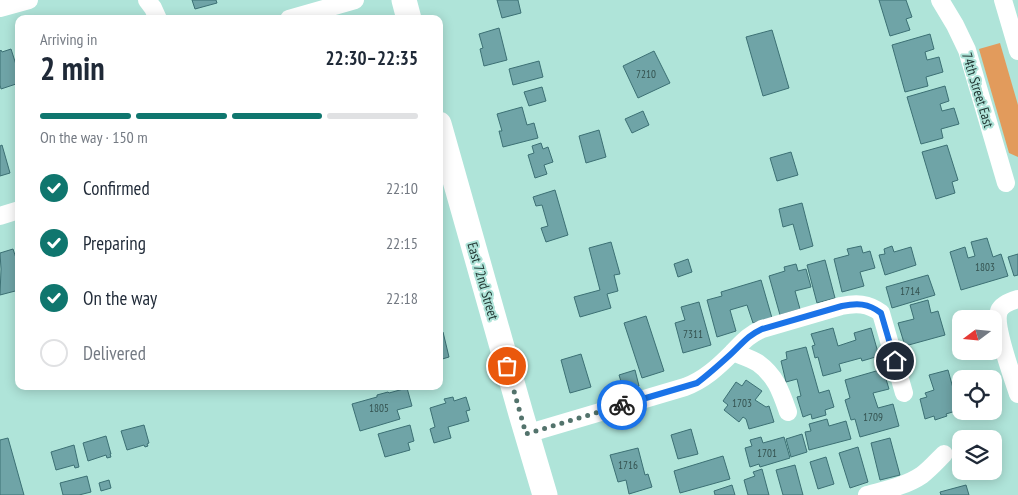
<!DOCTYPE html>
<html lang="en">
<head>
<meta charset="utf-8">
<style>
  :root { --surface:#fff; --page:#f6f6f7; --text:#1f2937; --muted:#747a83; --line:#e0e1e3; --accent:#0f766e }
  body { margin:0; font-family:"PT Sans Narrow",sans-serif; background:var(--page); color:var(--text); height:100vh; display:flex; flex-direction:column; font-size:19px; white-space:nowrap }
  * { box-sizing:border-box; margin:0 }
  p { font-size:16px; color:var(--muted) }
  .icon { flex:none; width:28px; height:28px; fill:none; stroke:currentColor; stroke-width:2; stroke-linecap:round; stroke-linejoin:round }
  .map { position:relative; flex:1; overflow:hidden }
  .drawer { position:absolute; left:15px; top:15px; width:428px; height:375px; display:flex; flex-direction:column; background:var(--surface); border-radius:10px; box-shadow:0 2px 12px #0003 }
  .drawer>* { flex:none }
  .needle { width:32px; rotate:254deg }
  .buttons { position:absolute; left:952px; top:310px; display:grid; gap:10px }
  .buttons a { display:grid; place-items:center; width:50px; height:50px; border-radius:10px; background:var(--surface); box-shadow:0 2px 12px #0003; font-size:25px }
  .pin { position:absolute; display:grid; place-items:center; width:42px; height:42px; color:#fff; margin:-21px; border:2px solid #fff; border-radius:50%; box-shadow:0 1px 5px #0007 }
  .courier { position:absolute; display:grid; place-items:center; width:50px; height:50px; margin:-25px; border:4px solid #1a73e8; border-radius:50%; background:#fff; color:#222; box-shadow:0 1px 6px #0007 }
  .summary em { font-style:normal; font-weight:600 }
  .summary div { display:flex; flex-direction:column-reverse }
  .summary { display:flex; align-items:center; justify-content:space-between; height:85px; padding:0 25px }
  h1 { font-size:32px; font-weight:600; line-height:38px }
  .bar { display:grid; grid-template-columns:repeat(4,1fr); gap:8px 5px; align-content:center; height:60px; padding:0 25px }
  .bar i { height:6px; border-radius:4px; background:var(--line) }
  .bar .selected { background:var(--accent) }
  .bar p { grid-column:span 4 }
  ol { padding:0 25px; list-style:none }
  li { display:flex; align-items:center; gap:15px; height:55px }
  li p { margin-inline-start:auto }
  li .icon { padding:5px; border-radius:50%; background:var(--accent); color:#fff; stroke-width:4 }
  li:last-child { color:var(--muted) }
  li i { width:28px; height:28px; border:2px solid var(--line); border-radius:50% }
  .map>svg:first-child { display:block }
</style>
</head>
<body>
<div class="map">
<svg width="1018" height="495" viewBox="0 0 1018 495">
  <rect width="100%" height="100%" fill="#afe4d9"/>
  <!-- green -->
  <polygon fill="#e29b5c" points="1000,43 1018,105 1018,157 1009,153 979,49"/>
  <!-- building -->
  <g fill="#6fa4a7" stroke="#3c7074">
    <polygon points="192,0 216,0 217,3 195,9"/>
    <polygon points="497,0 518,0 521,13 502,18"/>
    <polygon points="879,0 906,0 912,17 906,19 910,30 890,36"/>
    <polygon points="499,28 507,60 484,66 480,49 483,48 479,34"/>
    <polygon points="772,30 789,88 763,96 746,37"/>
    <polygon points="930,34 934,49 925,52 927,60 939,57 943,72 926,77 928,86 905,92 892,45"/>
    <polygon points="11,49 19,74 19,83 1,89 0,85 0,51 1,50 2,52"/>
    <polygon points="654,51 670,83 638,98 623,66"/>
    <polygon points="539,61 543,77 513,85 509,69"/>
    <polygon points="945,86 949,101 940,104 942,111 954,108 959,124 941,129 943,138 921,144 907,97"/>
    <polygon points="542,87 546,101 529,106 524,92"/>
    <polygon points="522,107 527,125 534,123 538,138 503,147 499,131 502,131 497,114"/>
    <polygon points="643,111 649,125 632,133 625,119"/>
    <polygon points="599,130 606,157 586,163 579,136"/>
    <polygon points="541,143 543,149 548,147 553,162 544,165 547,174 535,178 528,155 534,153 532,146"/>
    <polygon points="2,145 10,173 0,176 0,146"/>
    <polygon points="947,145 958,180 952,182 955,193 936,199 922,152"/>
    <polygon points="791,152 798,175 777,181 770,158"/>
    <polygon points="555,190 568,235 546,242 541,228 548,226 542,205 536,206 533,197"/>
    <polygon points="802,203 813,246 800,250 793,224 783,227 779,209"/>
    <polygon points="987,238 993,257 1001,254 1008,276 961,290 950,252 965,247 968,258 975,256 971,242"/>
    <polygon points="611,242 620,274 614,275 618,291 607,294 611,308 580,317 574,297 600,290 589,248"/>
    <polygon points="861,246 863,253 870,251 875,268 860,272 864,286 842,292 834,259 849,255 847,249"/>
    <polygon points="892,246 894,252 911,247 916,265 885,275 879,255 885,254 884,249"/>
    <polygon points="13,249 19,267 19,290 0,295 1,269 0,253"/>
    <polygon points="1018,254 1018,275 1014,276 1008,257"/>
    <polygon points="688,259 692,272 678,277 674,264"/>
    <polygon points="825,260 835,298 817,303 807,265"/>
    <polygon points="796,264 798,271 806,269 811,287 795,291 800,309 780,315 769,276 785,271 784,267"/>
    <polygon points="928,275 935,295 892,308 886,287"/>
    <polygon points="761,280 772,318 753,323 747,305 730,310 736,331 717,337 707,300 722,296 721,292"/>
    <polygon points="928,300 931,313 938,311 945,335 905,346 898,323 914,319 910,305"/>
    <polygon points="699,302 711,345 683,353 675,323 685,320 681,307"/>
    <polygon points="646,316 664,371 642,378 624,323"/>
    <polygon points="833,328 838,346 856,340 854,333 871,328 879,356 862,361 861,358 839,364 841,371 823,376 818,357 815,358 812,346 815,345 811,334"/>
    <polygon points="443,332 449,357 439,360 439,333"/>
    <polygon points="806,347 819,393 829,390 834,407 825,410 826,415 812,419 811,414 803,417 797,397 801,396 797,379 786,382 781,361 787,359 786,352"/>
    <polygon points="581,354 591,387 570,393 561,360"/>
    <polygon points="883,369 889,389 873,393 878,408 893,404 899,426 860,437 855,419 851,420 845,400 850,398 845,380"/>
    <polygon points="635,370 639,386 624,391 619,375"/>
    <polygon points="948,370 959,410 946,414 947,416 935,420 934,416 925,419 920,399 927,397 925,393 934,390 929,375"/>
    <polygon points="746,380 762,391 755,400 766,407 769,406 774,422 749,429 746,419 743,417 739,422 724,410 728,405 723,401 736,382 742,386"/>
    <polygon points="407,388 412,406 397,410 400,419 360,431 352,404 377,397 377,395 388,392 389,393"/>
    <polygon points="453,397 454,401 466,397 470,410 466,411 469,421 448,427 451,438 434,443 430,429 435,427 430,408 446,403 444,399"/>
    <polygon points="827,419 829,426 846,421 851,439 809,450 805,432 811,431 809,424"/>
    <polygon points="144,425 149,443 147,444 148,446 145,447 144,445 127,450 121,431"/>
    <polygon points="410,425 414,441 408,443 410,450 385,457 378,434"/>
    <polygon points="691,429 698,454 678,459 671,435"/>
    <polygon points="802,434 807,452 791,457 786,439"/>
    <polygon points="106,436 111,454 110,454 111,457 107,458 106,455 88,461 83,443"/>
    <polygon points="761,437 763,443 784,437 790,458 760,467 759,464 750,467 745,448 752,446 750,440"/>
    <polygon points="8,438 24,495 0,495 0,440"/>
    <polygon points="890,438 900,475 880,480 871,443"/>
    <polygon points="74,445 79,467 75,468 74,465 56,470 51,452"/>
    <polygon points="858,447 868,482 850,488 839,453"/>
    <polygon points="638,448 645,475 648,474 652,487 629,494 626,480 618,482 610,455"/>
    <polygon points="723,456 730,479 680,493 674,471"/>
    <polygon points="826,457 834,484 818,489 810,462"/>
    <polygon points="795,465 803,495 783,495 776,470"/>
    <polygon points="762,469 769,495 748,495 744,480 755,476 753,472"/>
    <polygon points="87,476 91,492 79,495 63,495 60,483"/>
    <polygon points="109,480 111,488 101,491 99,483"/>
    <polygon points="732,485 735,495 715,495 714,491"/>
    <polygon points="966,485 969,495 941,495 940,492"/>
  </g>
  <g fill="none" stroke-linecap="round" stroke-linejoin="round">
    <!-- minor -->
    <g stroke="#fff" stroke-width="18">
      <polyline points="147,0 153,8 158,19"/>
      <polyline points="940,0 955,25 967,50 1006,183"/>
      <polyline points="1003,0 1018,51"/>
      <polyline points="0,8 29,0"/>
      <polyline points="289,19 355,0"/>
      <polyline points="0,216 19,210"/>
      <path d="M1018,299c-7,2 -16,5 -19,12 -6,14 14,67 19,83"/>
      <path d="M733,352c7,3 19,7 25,11 18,13 23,29 30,49"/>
      <path d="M526,434l159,-47c19,-7 33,-20 47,-34 11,-11 15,-17 30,-24l79,-23c15,-3 27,-3 40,7l23,80"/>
      <path d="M867,495c18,-5 39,-9 55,-20 8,-6 15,-14 22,-21"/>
    </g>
    <!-- secondary -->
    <g stroke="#fff" stroke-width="25">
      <polyline points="404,0 409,19"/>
      <polyline points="439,124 521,414 545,495"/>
    </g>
  </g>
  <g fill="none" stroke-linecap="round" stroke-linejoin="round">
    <!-- done -->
    <polyline stroke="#53736c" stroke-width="5" stroke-dasharray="0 9" points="507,366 526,434 622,405"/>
    <!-- route -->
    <path stroke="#1a73e8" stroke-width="6" d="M622,405l75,-22c12,-9 23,-19 34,-29 12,-11 16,-18 31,-25l80,-23c15,-3 26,-3 39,7l14,48"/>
  </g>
  <g text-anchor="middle" stroke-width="4" stroke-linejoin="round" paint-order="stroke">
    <!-- number labels -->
    <g font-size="11" fill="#34524f">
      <text x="646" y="78">7210</text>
      <text x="985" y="271">1803</text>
      <text x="910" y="295">1714</text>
      <text x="693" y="338">7311</text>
      <text x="742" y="407">1703</text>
      <text x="379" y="412">1805</text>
      <text x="873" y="421">1709</text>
      <text x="767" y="457">1701</text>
      <text x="628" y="469">1716</text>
    </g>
    <!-- street labels -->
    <g font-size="14" fill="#213632" stroke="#afe4d9">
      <text transform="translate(978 90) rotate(73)" y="5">74th Street East</text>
      <text transform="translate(483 281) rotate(74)" y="5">East 72nd Street</text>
    </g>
  </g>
</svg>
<div class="buttons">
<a><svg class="needle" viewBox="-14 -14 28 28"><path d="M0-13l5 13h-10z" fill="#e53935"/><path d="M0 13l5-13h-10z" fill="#747a83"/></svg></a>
<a><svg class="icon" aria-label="locate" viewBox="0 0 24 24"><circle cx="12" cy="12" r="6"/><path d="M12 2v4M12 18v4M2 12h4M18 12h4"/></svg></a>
<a><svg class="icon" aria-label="layers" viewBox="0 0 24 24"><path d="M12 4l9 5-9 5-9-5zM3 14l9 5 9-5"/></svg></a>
</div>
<div class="pin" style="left:507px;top:366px;background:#ea580c"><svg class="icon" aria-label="bag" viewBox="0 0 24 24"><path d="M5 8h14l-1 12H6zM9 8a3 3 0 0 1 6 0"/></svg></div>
<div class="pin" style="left:895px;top:361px;background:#1f2937"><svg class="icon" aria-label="home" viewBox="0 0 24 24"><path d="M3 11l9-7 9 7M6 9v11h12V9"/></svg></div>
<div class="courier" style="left:622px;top:405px"><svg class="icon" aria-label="bike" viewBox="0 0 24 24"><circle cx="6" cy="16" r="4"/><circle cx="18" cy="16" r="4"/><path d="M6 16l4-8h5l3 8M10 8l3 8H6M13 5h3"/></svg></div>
<section class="drawer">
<div class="summary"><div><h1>2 min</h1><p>Arriving in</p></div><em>22:30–22:35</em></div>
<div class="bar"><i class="selected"></i><i class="selected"></i><i class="selected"></i><i></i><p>On the way · 150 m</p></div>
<ol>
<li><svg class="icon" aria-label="check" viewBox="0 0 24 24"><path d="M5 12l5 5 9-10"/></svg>Confirmed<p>22:10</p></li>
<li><svg class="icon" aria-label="check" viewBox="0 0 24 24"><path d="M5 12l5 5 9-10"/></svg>Preparing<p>22:15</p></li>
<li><svg class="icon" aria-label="check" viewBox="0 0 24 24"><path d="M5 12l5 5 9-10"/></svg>On the way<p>22:18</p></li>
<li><i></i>Delivered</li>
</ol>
</section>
</div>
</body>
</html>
